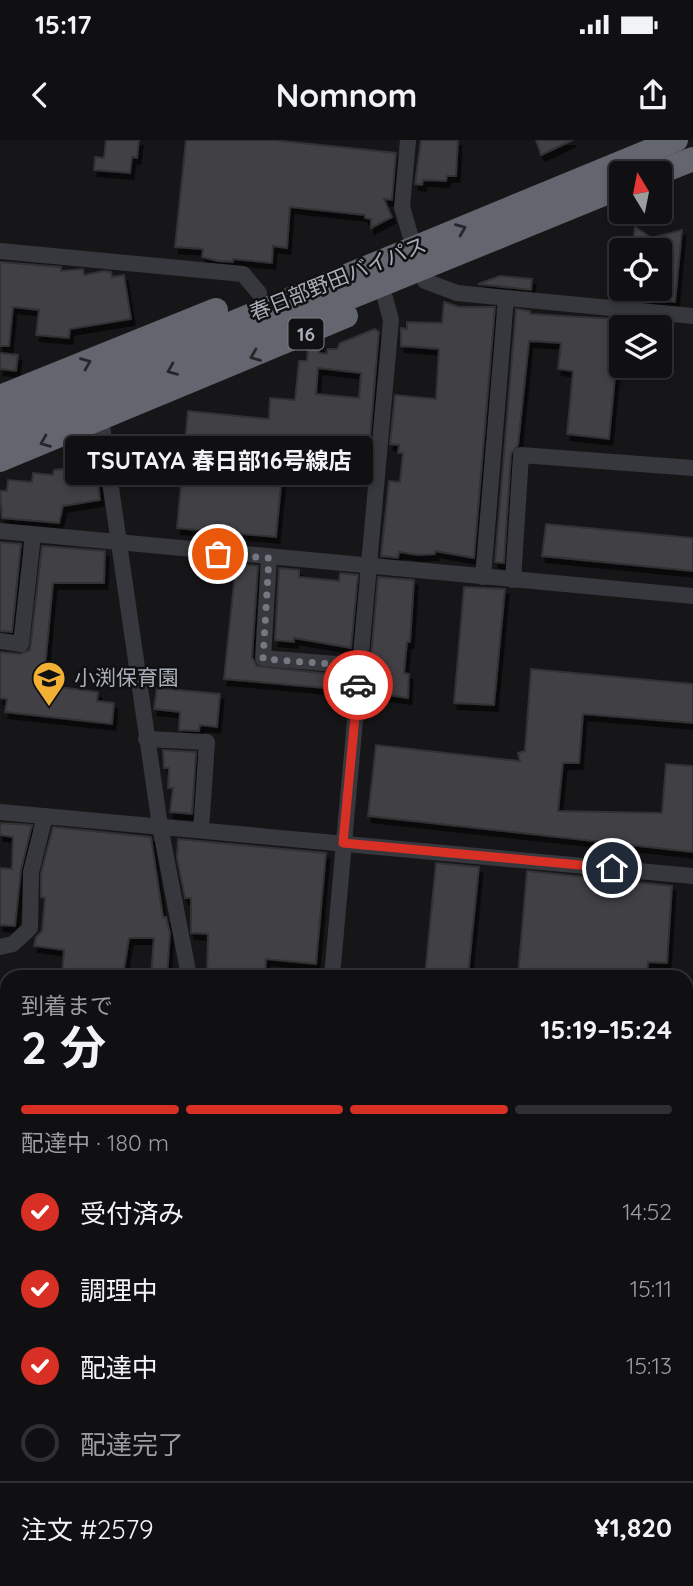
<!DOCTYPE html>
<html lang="ja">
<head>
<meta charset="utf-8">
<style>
  :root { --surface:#101012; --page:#19191b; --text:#f1f3f6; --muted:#9c9d9f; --line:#303032; --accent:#d93025 }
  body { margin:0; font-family:Quicksand,"Noto Sans JP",sans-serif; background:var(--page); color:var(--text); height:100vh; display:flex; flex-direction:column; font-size:26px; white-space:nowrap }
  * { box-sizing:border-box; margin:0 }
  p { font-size:23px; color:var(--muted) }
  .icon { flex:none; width:38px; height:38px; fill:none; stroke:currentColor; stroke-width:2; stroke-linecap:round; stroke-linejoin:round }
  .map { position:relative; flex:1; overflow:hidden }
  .details { position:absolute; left:0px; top:830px; width:693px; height:618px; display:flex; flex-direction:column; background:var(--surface); border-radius:21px 21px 0 0; box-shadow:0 4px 10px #0003,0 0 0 2px var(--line) }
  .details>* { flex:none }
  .needle { width:46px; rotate:350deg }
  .controls { position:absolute; left:609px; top:21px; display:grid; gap:14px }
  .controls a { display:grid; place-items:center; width:63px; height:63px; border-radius:7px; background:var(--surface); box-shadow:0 4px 10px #0003,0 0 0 2px var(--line); font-size:35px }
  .pin { position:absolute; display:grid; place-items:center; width:60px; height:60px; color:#fff; margin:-30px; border:4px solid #fff; border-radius:50%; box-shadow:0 2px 7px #0007 }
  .courier { position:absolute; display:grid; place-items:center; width:70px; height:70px; margin:-35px; border:5px solid #d93025; border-radius:50%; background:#fff; color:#222; box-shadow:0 2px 9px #0007 }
  .bubble { position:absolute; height:49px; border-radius:7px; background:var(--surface); box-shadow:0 4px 10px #0003,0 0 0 2px var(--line); font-size:23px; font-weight:700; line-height:49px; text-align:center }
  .head em { font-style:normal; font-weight:700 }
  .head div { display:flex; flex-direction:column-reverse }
  .head { display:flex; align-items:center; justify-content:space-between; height:119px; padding:0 21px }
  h1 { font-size:46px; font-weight:700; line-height:52px }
  .bar { display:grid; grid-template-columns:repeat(4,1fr); gap:10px 7px; align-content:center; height:84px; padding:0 21px }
  .bar i { height:9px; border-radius:5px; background:var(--line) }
  .bar .active { background:var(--accent) }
  .bar p { grid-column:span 4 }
  .line { display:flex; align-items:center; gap:18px; padding:0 21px; border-top:2px solid var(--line) }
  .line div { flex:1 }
  ol { padding:0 21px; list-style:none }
  li { display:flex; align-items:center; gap:21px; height:77px }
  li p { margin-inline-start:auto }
  li .icon { padding:7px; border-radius:50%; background:var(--accent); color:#fff; stroke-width:4 }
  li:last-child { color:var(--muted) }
  li i { width:38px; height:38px; border:4px solid var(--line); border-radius:50% }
  .status { display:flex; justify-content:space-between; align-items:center; height:49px; padding:0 35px; background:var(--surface); direction:ltr }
  .status svg { height:19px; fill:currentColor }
  header { display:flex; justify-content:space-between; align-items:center; height:91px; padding:0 21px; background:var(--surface); font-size:32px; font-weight:700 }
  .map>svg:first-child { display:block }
</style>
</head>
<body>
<div class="status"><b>15:17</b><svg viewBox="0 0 49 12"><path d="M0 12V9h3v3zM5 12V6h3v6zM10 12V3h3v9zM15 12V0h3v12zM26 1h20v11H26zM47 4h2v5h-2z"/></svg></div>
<header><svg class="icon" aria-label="back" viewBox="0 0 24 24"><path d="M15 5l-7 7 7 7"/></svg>Nomnom<svg class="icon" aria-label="share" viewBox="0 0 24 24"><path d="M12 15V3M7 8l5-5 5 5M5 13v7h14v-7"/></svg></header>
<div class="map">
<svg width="693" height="1446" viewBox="0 0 693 1446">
  <defs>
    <filter id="shadow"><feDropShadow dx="3.5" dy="6" stdDeviation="0" flood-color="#0009"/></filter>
  </defs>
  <rect width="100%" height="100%" fill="#161618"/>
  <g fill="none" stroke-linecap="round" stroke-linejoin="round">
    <!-- river -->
    <polyline stroke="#2c353c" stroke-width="30" points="686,1023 693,1024"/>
  </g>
  <!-- building -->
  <g fill="#404145" stroke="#303034" stroke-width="2" fill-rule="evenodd" filter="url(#shadow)">
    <polygon points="106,0 139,0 137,18 132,17 130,33 94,30 95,17 104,18"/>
    <polygon points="186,0 273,0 396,13 392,60 384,59 392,77 371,88 371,79 365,78 365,75 290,67 287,108 273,106 272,123 233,119 233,122 218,121 202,117 203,109 175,107"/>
    <polygon points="421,0 458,0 456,36 447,36 446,41 423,40 422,45 415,44"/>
    <polygon points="536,0 573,0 541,15"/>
    <polygon points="635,87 652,98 682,90 675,162 631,158 631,149 660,149 660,110 622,110 622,106 633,103"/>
    <polygon points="0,122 61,127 61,131 83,129 84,135 104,131 111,132 112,137 124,135 131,179 70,189 69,198 36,195 39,170 13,167 9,206 0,206"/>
    <polygon points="500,136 532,139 531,150 478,144"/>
    <polygon points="444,162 459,167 495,167 474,418 435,411 435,414 418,415 399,412 398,418 381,416 389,341 400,342 403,313 398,313 399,305 390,304 395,255 436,259 439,209 401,206 401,188 407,189 407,182 442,183"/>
    <polygon points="516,169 530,171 530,174 616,179 618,206 609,299 567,294 573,231 558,229 561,203 529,201 518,305 511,314 504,423 495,422"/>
    <path d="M375,189l4,3 -10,118 -62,-6 -2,33 -23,-2 -6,62 -99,-9 11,-117 81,8 1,-21 25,2 4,-39h8l1,-13 12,-5 -1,10 8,1 1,-5h9l3,-6zM318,228l43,5 -2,25 -43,-4z"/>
    <polygon points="0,213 18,215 16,231 0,229"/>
    <polygon points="96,326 100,360 63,366 59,383 2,378 0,351 7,351 8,340 32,342 33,333 53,335 54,330"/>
    <polygon points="546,384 693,398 693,431 542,416"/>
    <polygon points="0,402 21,404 12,492 0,491"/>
    <polygon points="42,406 105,411 104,443 53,443 44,538 60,539 60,547 98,552 97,561 114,563 112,584 5,572 7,559 0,558 0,512 20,514 30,510"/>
    <polygon points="236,424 258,426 252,517 257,526 348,536 347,550 224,539"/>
    <polygon points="279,428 299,430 299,437 339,441 340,433 358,435 351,508 294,498 294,502 275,500"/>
    <polygon points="378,437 414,440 410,502 407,502 404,533 409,534 408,558 368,552"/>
    <polygon points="464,447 505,449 494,565 454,563"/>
    <polygon points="531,529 693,544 693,583 583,574 579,623 563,623 558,671 662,673 666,624 693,626 693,712 368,676 376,605 520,621 518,613 525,611"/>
    <polygon points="157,548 220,554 217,587 200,585 199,591 179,590 180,572 154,569"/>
    <polygon points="163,610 196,612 192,674 170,672 173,648 168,648 169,628 164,628"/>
    <polygon points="0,683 32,685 21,730 15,786 0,785 0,728 12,729 13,697 0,695"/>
    <polygon points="53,687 151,697 163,777 166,777 170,793 167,836 151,836 154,798 129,798 123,836 62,836 64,810 34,806 36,797 42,791 45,758 41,757 41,733"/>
    <polygon points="178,699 326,713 316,824 266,819 265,836 207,836 208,794 191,793 191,758 185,758 177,718"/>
    <polygon points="436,723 479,727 468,836 425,836"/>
    <polygon points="527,731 672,746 667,823 648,822 647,836 598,833 598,836 518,836"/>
  </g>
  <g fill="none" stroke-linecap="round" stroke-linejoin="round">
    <!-- minor -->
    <g stroke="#37383d" stroke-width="16">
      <polyline points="408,0 402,67 414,108"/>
      <polyline points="0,111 243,134 259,153"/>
      <polyline points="425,141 457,153 693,176"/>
      <polyline points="101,279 160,686 189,836"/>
      <polyline points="0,391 693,456"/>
      <polyline points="269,418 263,518 360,526"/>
      <polyline points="483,437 506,158"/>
      <polyline points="513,440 521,315 693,328"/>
      <polyline points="0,501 21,504 33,395"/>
      <polyline points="146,599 207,602 201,690"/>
      <polyline points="0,672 693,736"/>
      <polyline points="0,807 13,804 30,788 31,732 45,676"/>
      <polyline points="332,836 391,180 385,158"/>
      <polyline points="686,1005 693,1006"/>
      <polyline points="0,1157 7,1157"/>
      <polyline points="686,1180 693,1181"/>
      <polyline points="0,1306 7,1306"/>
      <polyline points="58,1446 58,1440"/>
      <polyline points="279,1446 279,1440"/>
    </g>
    <!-- major -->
    <g stroke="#53555c" stroke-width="21">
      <polyline points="686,1376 693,1350"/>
      <polyline points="668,1446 669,1440"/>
    </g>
    <!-- highway -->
    <g stroke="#63666e" stroke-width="24">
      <polyline points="658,33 693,19"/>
      <polyline points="0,257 216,170"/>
      <polyline points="0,279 676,0"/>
      <polyline points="0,300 621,47"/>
      <polyline points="0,320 346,176"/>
      <polyline points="0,922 7,927"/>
      <polyline points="686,1338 693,1342"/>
    </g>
  </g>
  <!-- one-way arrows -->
  <defs><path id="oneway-chevron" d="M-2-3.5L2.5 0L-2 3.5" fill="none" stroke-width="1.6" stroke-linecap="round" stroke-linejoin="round" transform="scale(1.75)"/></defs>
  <g stroke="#26262a">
    <use href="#oneway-chevron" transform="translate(461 89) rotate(-22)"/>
    <use href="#oneway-chevron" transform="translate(255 216) rotate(158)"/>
    <use href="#oneway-chevron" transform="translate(86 223) rotate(-22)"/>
    <use href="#oneway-chevron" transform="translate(172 230) rotate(158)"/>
    <use href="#oneway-chevron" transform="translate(45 302) rotate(158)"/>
  </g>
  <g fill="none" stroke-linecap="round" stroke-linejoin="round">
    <!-- done -->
    <polyline stroke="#757880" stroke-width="7" stroke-dasharray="0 12.6" points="218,414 269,418 263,519 360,526 358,545"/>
    <!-- route -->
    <polyline stroke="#d93025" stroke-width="9" points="358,545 343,703 612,728"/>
  </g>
  <!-- icons -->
  <defs>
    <symbol id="school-pin" viewBox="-11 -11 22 30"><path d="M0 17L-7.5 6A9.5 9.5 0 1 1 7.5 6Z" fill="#f2b134" stroke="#111113"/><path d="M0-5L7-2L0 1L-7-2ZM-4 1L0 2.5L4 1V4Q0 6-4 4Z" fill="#111"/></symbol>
  </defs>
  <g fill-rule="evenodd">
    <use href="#school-pin" x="30" y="519" width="38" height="52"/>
  </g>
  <g text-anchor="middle" stroke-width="5" stroke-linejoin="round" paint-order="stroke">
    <!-- shield labels -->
    <rect fill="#111113" stroke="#7b7e86" stroke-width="2" x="288.5" y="178.5" width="35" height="31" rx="5"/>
    <g font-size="19" font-weight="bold" fill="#a8adb8">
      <text x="306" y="201">16</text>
    </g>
    <!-- street labels -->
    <g font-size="21" fill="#a8adb8" stroke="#111113">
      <text transform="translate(338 139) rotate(-22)" y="7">春日部野田バイパス</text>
    </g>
    <!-- poi labels -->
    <g font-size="21" fill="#a8adb8" stroke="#111113" text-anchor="start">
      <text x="74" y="545">小渕保育園</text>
    </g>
  </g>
</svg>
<div class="controls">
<a><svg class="needle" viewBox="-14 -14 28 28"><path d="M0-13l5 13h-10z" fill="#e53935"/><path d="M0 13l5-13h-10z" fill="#9c9d9f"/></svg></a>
<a><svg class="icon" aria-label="locate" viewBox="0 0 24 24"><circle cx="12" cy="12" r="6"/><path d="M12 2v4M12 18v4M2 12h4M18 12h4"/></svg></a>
<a><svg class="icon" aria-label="layers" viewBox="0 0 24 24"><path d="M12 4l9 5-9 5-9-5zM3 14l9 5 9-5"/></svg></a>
</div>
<div class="pin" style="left:218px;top:414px;background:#ea580c"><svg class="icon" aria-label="bag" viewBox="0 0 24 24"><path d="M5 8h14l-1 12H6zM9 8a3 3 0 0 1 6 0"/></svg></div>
<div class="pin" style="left:612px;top:728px;background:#1f2937"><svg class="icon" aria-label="home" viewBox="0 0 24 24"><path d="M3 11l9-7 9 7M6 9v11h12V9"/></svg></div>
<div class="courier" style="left:358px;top:545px"><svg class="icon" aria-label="car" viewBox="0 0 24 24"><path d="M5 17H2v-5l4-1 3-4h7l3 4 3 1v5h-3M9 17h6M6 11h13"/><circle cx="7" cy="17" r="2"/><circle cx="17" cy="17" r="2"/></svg></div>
<div class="bubble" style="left:65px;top:296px;width:308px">TSUTAYA 春日部16号線店</div>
<section class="details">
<div class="head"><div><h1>2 分</h1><p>到着まで</p></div><em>15:19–15:24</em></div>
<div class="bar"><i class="active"></i><i class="active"></i><i class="active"></i><i></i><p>配達中 · 180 m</p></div>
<ol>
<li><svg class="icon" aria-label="check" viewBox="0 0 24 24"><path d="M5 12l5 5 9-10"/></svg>受付済み<p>14:52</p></li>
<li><svg class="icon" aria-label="check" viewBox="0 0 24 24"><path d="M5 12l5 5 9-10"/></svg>調理中<p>15:11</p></li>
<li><svg class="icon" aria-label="check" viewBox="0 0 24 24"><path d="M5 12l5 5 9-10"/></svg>配達中<p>15:13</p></li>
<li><i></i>配達完了</li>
</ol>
<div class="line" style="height:91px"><div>注文 #2579</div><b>¥1,820</b></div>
</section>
</div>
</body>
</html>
